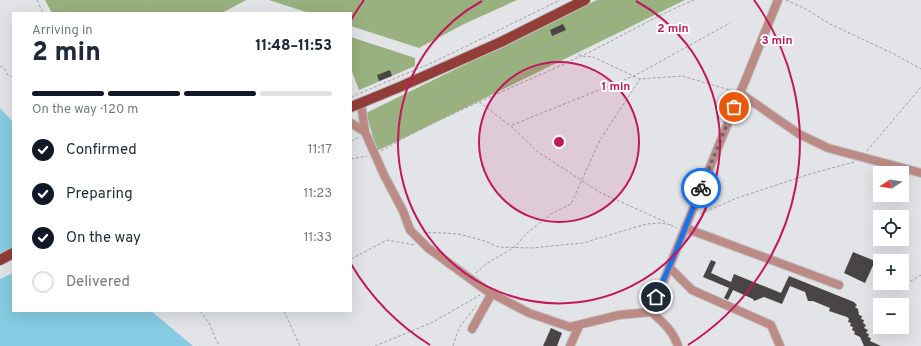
<!DOCTYPE html>
<html lang="en">
<head>
<meta charset="utf-8">
<style>
  :root { --surface:#fff; --page:#f6f6f7; --text:#1f2937; --muted:#747a83; --line:#e0e1e3; --accent:#111827 }
  body { margin:0; font-family:Overpass,sans-serif; background:var(--page); color:var(--text); height:100vh; display:flex; flex-direction:column; font-size:15px; white-space:nowrap }
  * { box-sizing:border-box; margin:0 }
  p { font-size:13px; color:var(--muted) }
  .icon { flex:none; width:22px; height:22px; fill:none; stroke:currentColor; stroke-width:2; stroke-linecap:round; stroke-linejoin:round }
  .map { position:relative; flex:1; overflow:hidden }
  .panel { position:absolute; left:12px; top:12px; width:340px; height:300px; display:flex; flex-direction:column; background:var(--surface); border-radius:0px; box-shadow:0 4px 16px #0002 }
  .panel>* { flex:none }
  .needle { width:26px; rotate:258deg }
  .fabs { position:absolute; left:873px; top:166px; display:grid; gap:8px }
  .fabs a { display:grid; place-items:center; width:36px; height:36px; border-radius:0px; background:var(--surface); box-shadow:0 4px 16px #0002; font-size:20px }
  .pin { position:absolute; display:grid; place-items:center; width:34px; height:34px; color:#fff; margin:-17px; border:2px solid #fff; border-radius:50%; box-shadow:0 1px 4px #0007 }
  .courier { position:absolute; display:grid; place-items:center; width:40px; height:40px; margin:-20px; border:3px solid #1a73e8; border-radius:50%; background:#fff; color:#222; box-shadow:0 1px 5px #0007 }
  .head em { font-style:normal; font-weight:800 }
  .head div { display:flex; flex-direction:column-reverse }
  .head { display:flex; align-items:center; justify-content:space-between; height:68px; padding:0 20px }
  h1 { font-size:26px; font-weight:800; line-height:30px }
  .bar { display:grid; grid-template-columns:repeat(4,1fr); gap:6px 4px; align-content:center; height:48px; padding:0 20px }
  .bar i { height:5px; border-radius:3px; background:var(--line) }
  .bar .on { background:var(--accent) }
  .bar p { grid-column:span 4 }
  ol { padding:0 20px; list-style:none }
  li { display:flex; align-items:center; gap:12px; height:44px }
  li p { margin-inline-start:auto }
  li .icon { padding:4px; border-radius:50%; background:var(--accent); color:#fff; stroke-width:4 }
  li:last-child { color:var(--muted) }
  li i { width:22px; height:22px; border:2px solid var(--line); border-radius:50% }
  .map>svg:first-child { display:block }
</style>
</head>
<body>
<div class="map">
<svg width="921" height="346" viewBox="0 0 921 346">
  <rect width="100%" height="100%" fill="#e2e4e8"/>
  <!-- forest -->
  <g fill="#98b17e">
    <polygon points="45,0 246,0 222,13 52,13"/>
    <polygon points="269,0 517,0 464,24 419,48 351,26 351,13 309,13"/>
    <polygon points="597,0 685,0 377,151 366,113"/>
    <polygon points="351,37 415,58 415,66 359,90 351,69"/>
  </g>
  <!-- water -->
  <polygon fill="#86cce2" points="0,108 13,122 13,311 151,311 193,346 0,346"/>
  <!-- pier -->
  <polygon fill="#e2e4e8" points="13,253 13,273 0,279 0,259"/>
  <!-- building -->
  <g fill="#494544">
    <polygon points="563,24 566,30 552,36 550,30"/>
    <polygon points="390,70 392,76 379,81 377,75"/>
    <polygon points="853,252 875,261 865,283 844,273"/>
    <polygon points="711,260 716,262 711,273 731,282 734,274 781,293 789,276 854,302 857,305 855,307 858,309 859,315 862,316 861,319 864,320 863,323 866,325 864,328 868,330 866,333 869,334 868,337 871,338 870,341 881,346 864,346 860,337 854,334 855,332 852,330 853,327 850,326 851,323 848,322 849,319 847,317 829,311 830,308 813,301 808,301 805,292 790,286 782,304 764,297 754,301 753,299 733,290 728,300 724,298 729,288 703,277"/>
    <polygon points="551,328 562,333 557,346 543,346"/>
  </g>
  <g fill="none" stroke-linecap="round" stroke-linejoin="round">
    <defs>
      <g id="minor">
        <polyline points="740,93 799,134 828,148 921,173"/>
        <path d="M361,103l4,29 19,43 19,36 7,19 18,18 59,43 42,22 41,14 49,-12 32,-3c12,10 22,19 27,34"/>
        <polyline points="351,123 365,132"/>
        <polyline points="685,228 839,285"/>
        <polyline points="669,267 692,290 771,325 780,346"/>
        <polyline points="651,312 778,0"/>
        <polyline points="472,329 492,293"/>
        <polyline points="570,346 579,326"/>
      </g>
      <g id="major">
        <polyline points="351,107 402,86 501,42 585,0"/>
        <polyline points="0,260 13,253"/>
      </g>
    </defs>
    <!-- minor casing -->
    <use href="#minor" stroke="#c1c2c6" stroke-width="10"/>
    <!-- major casing -->
    <use href="#major" stroke="#c1c2c6" stroke-width="12"/>
    <!-- path -->
    <g stroke="#a0a1a4" stroke-width="1" stroke-dasharray="3 2" stroke-linecap="butt">
      <polyline points="37,0 43,13"/>
      <polyline points="62,0 71,13"/>
      <polyline points="329,0 333,13"/>
      <polyline points="786,0 806,9 830,24 894,54 921,69"/>
      <polyline points="147,13 153,0"/>
      <polyline points="570,36 580,56 593,57 640,79 682,76 733,91"/>
      <polyline points="0,66 4,68 8,75 13,77"/>
      <polyline points="351,97 436,61 560,0"/>
      <polyline points="479,102 511,126 538,152 581,180 601,193 668,223"/>
      <polyline points="512,125 634,76 730,23"/>
      <polyline points="373,131 645,0"/>
      <polyline points="351,141 360,137"/>
      <path d="M381,151c64,-37 132,-63 198,-94 39,-18 75,-41 115,-57"/>
      <polyline points="867,151 921,87"/>
      <polyline points="351,159 367,156"/>
      <polyline points="700,214 737,198 813,173 854,162"/>
      <polyline points="671,225 677,228"/>
      <polyline points="423,232 459,234 485,241 498,247 531,248 583,243 646,224 661,223 671,225"/>
      <polyline points="351,259 387,240 415,245"/>
      <polyline points="476,273 486,264 515,247 526,234 551,214 571,204 600,140 640,79"/>
      <polyline points="906,284 921,275"/>
      <polyline points="200,311 209,323 219,346"/>
      <polyline points="284,311 300,346"/>
      <polyline points="375,346 431,323 480,295"/>
      <polyline points="453,346 459,328 476,306"/>
    </g>
    <!-- minor -->
    <use href="#minor" stroke="#bd8b86" stroke-width="8"/>
    <!-- major -->
    <use href="#major" stroke="#933d38" stroke-width="10"/>
  </g>
  <g fill="none" stroke-linecap="round" stroke-linejoin="round">
    <!-- done -->
    <polyline stroke="#696a6c" stroke-width="4" stroke-dasharray="0 7.2" points="701,188 734,107"/>
    <!-- route -->
    <polyline stroke="#1a73e8" stroke-width="5" points="656,297 676,251 701,188"/>
  </g>
  <!-- distance rings -->
  <circle cx="559" cy="142" r="80" fill="#c2185b" fill-opacity=".12"/>
  <g fill="none" stroke="#c2185b" stroke-width="2">
    <circle cx="559" cy="142" r="80"/>
    <path d="M636 1A161 161 0 1 1 482 1"/>
    <path d="M430 345A241 241 0 0 1 351 264M351 20A241 241 0 0 1 364 0M754 0A241 241 0 0 1 688 345"/>
  </g>
  <circle cx="559" cy="142" r="6" fill="#c2185b" stroke="#fff" stroke-width="2"/>
  <g font-size="12" text-anchor="middle" font-weight="bold" fill="#c2185b" stroke="#fff" stroke-width="4" stroke-linejoin="round" paint-order="stroke">
    <text x="673" y="32">2 min</text>
    <text x="777" y="44">3 min</text>
    <text x="616" y="90">1 min</text>
  </g>
</svg>
<div class="fabs">
<a><svg class="needle" viewBox="-14 -14 28 28"><path d="M0-13l5 13h-10z" fill="#e53935"/><path d="M0 13l5-13h-10z" fill="#747a83"/></svg></a>
<a><svg class="icon" aria-label="locate" viewBox="0 0 24 24"><circle cx="12" cy="12" r="6"/><path d="M12 2v4M12 18v4M2 12h4M18 12h4"/></svg></a>
<a>+</a>
<a>−</a>
</div>
<div class="pin" style="left:734px;top:107px;background:#ea580c"><svg class="icon" aria-label="bag" viewBox="0 0 24 24"><path d="M5 8h14l-1 12H6zM9 8a3 3 0 0 1 6 0"/></svg></div>
<div class="pin" style="left:656px;top:297px;background:#1f2937"><svg class="icon" aria-label="home" viewBox="0 0 24 24"><path d="M3 11l9-7 9 7M6 9v11h12V9"/></svg></div>
<div class="courier" style="left:701px;top:188px"><svg class="icon" aria-label="bike" viewBox="0 0 24 24"><circle cx="6" cy="16" r="4"/><circle cx="18" cy="16" r="4"/><path d="M6 16l4-8h5l3 8M10 8l3 8H6M13 5h3"/></svg></div>
<section class="panel">
<div class="head"><div><h1>2 min</h1><p>Arriving in</p></div><em>11:48–11:53</em></div>
<div class="bar"><i class="on"></i><i class="on"></i><i class="on"></i><i></i><p>On the way · 120 m</p></div>
<ol>
<li><svg class="icon" aria-label="check" viewBox="0 0 24 24"><path d="M5 12l5 5 9-10"/></svg>Confirmed<p>11:17</p></li>
<li><svg class="icon" aria-label="check" viewBox="0 0 24 24"><path d="M5 12l5 5 9-10"/></svg>Preparing<p>11:23</p></li>
<li><svg class="icon" aria-label="check" viewBox="0 0 24 24"><path d="M5 12l5 5 9-10"/></svg>On the way<p>11:33</p></li>
<li><i></i>Delivered</li>
</ol>
</section>
</div>
</body>
</html>
